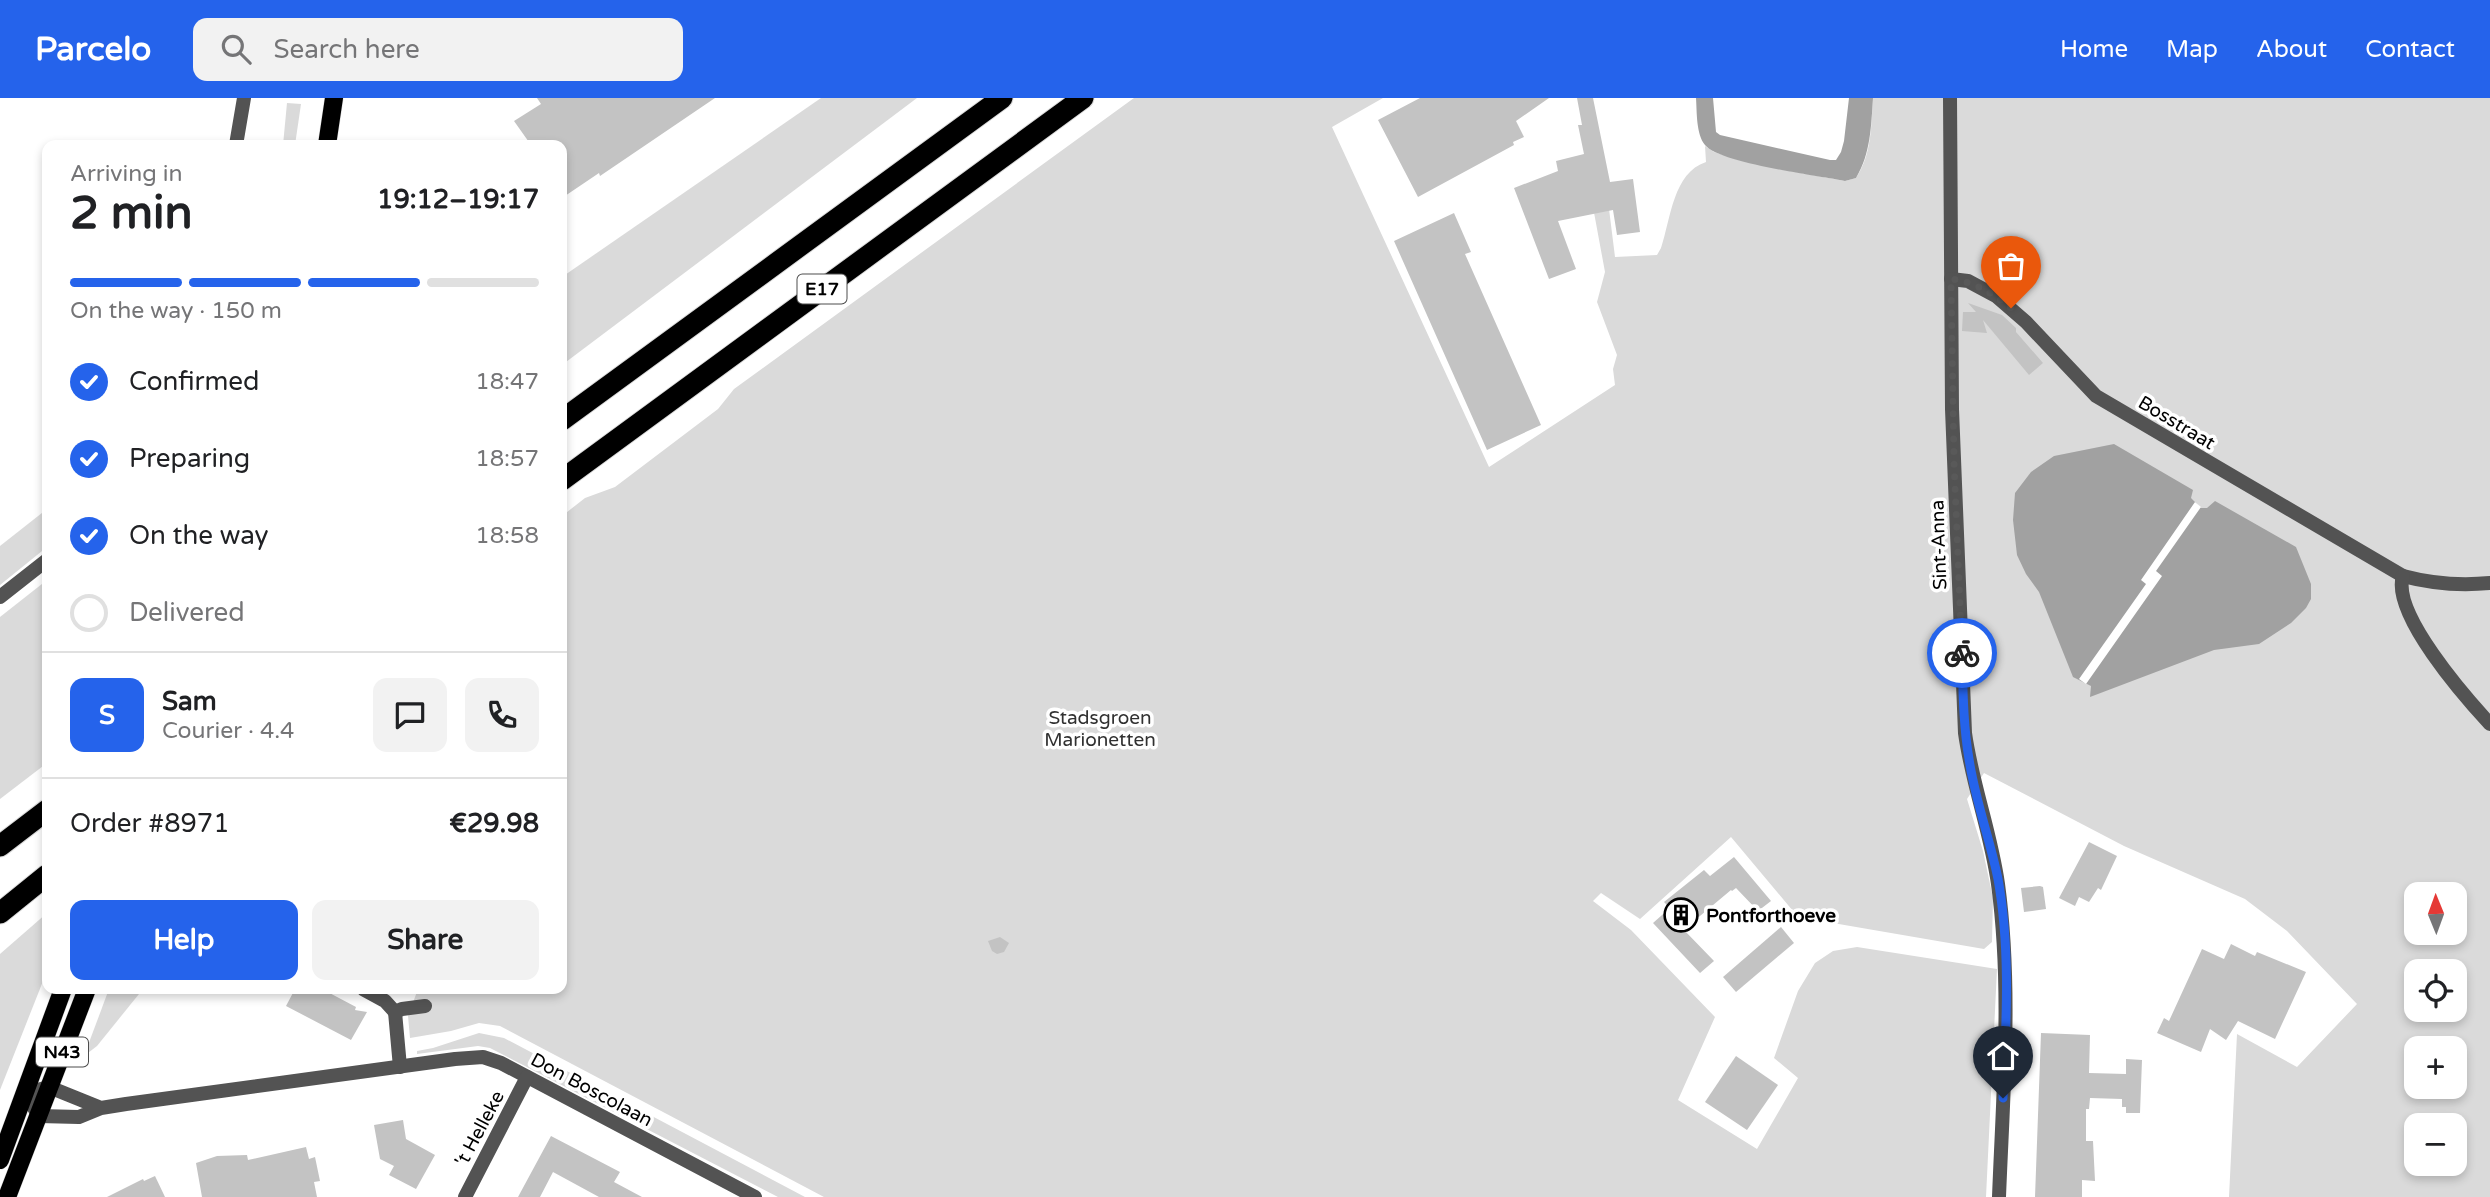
<!DOCTYPE html>
<html lang="en">
<head>
<meta charset="utf-8">
<style>
  :root { --surface:#fff; --page:#f2f2f2; --text:#202124; --muted:#757577; --line:#e0e0e0; --accent:#2563eb }
  body { margin:0; font-family:"Varela Round",sans-serif; background:var(--page); color:var(--text); height:100vh; display:flex; flex-direction:column; font-size:26px; white-space:nowrap }
  * { box-sizing:border-box; margin:0 }
  p { font-size:23px; color:var(--muted) }
  .icon { flex:none; width:38px; height:38px; fill:none; stroke:currentColor; stroke-width:2; stroke-linecap:round; stroke-linejoin:round }
  .map { position:relative; flex:1; overflow:hidden }
  .sheet { position:absolute; left:42px; top:42px; width:525px; height:854px; display:flex; flex-direction:column; background:var(--surface); border-radius:14px; box-shadow:0 4px 10px #0003 }
  .sheet>* { flex:none }
  .needle { width:46px; rotate:359deg }
  .fabs { position:absolute; left:2404px; top:784px; display:grid; gap:14px }
  .fabs a { display:grid; place-items:center; width:63px; height:63px; border-radius:14px; background:var(--surface); box-shadow:0 4px 10px #0003; font-size:35px }
  .pin { position:absolute; display:grid; place-items:center; width:60px; height:60px; color:#fff; margin:-72px -30px; border-radius:50% 50% 50% 0; rotate:-45deg; box-shadow:0 0 7px #0007 }
  .pin .icon { rotate:45deg }
  .courier { position:absolute; display:grid; place-items:center; width:70px; height:70px; margin:-35px; border:5px solid #2563eb; border-radius:50%; background:#fff; color:#222; box-shadow:0 2px 9px #0007 }
  .summary em { font-style:normal; font-weight:700 }
  .summary div { display:flex; flex-direction:column-reverse }
  .summary { display:flex; align-items:center; justify-content:space-between; height:119px; padding:0 28px }
  h1 { font-size:46px; font-weight:700; line-height:52px }
  .bar { display:grid; grid-template-columns:repeat(4,1fr); gap:10px 7px; align-content:center; height:84px; padding:0 28px }
  .bar i { height:9px; border-radius:5px; background:var(--line) }
  .bar .selected { background:var(--accent) }
  .bar p { grid-column:span 4 }
  .line { display:flex; align-items:center; gap:18px; padding:0 28px; border-top:2px solid var(--line) }
  .line div { flex:1 }
  .round { display:grid; place-items:center; flex:none; width:74px; height:74px; border-radius:14px; background:var(--page) }
  ol { padding:0 28px; list-style:none }
  li { display:flex; align-items:center; gap:21px; height:77px }
  li p { margin-inline-start:auto }
  li .icon { padding:7px; border-radius:50%; background:var(--accent); color:#fff; stroke-width:4 }
  li:last-child { color:var(--muted) }
  li i { width:38px; height:38px; border:4px solid var(--line); border-radius:50% }
  .primary-button { display:flex; gap:14px; margin-top:auto; padding:14px 28px }
  .primary-button a { flex:1; height:80px; border-radius:14px; background:var(--accent); color:#fff; font-size:28px; font-weight:700; line-height:80px; text-align:center }
  .primary-button a+a { background:var(--page); color:var(--text) }
  header { display:flex; align-items:center; gap:42px; box-sizing:border-box; height:98px; padding:0 35px; background:var(--accent); color:#fff }
  header strong { font-size:33px }
  nav { display:flex; gap:38px; margin-inline-start:auto; font-size:24px }
  .search { width:490px; height:63px; background:var(--page); display:flex; align-items:center; gap:18px; box-sizing:border-box; padding:0 24px; border-radius:14px; color:var(--muted); font-size:26px }
  .map>svg:first-child { display:block }
</style>
</head>
<body>
<header>
<strong>Parcelo</strong>
<div class="search"><svg class="icon" aria-label="search" viewBox="0 0 24 24"><circle cx="10" cy="10" r="6"/><path d="M15 15l6 6"/></svg>Search here</div>
<nav><a>Home</a><a>Map</a><a>About</a><a>Contact</a></nav>
</header>
<div class="map">
<svg width="2490" height="1099" viewBox="0 0 2490 1099">
  <rect width="100%" height="100%" fill="#fff"/>
  <!-- green -->
  <g fill="#dadada" fill-rule="evenodd">
    <polygon points="821,0 917,0 562,267 562,179"/>
    <path d="M1134,0h249l-51,29 157,340 126,-82 -2,-16 4,-14 -20,-53 8,-30 -17,-92 17,-3 10,80 42,-2 4,-7c10,-30 12,-75 45,-86l-1,-16 9,6 22,7 43,10 66,12 11,-3c16,-24 15,-52 17,-80h617v1099h-261l8,-163 60,33 60,-63 -70,-73 -42,-32 -121,-53 -140,-73 -17,26 16,52 10,47 -1,44 -8,7 -186,-32 -67,-80 -91,82 -39,-26 -8,8 38,29 84,87 -37,83 79,49 41,-71 -24,-20 24,-67 17,-28 18,-12 24,-4 140,22 -11,228h-1162l-324,-171 -21,-3 -28,8 -41,7 -2,-22 10,-27h144v-473l23,-18 30,-11 103,-78 16,-20zM2417,796h38v39h-38zM2417,873h38v39h-38zM2417,950h38v39h-38zM2417,1027h38v39h-38z"/>
    <polygon points="287,5 301,6 295,47 283,47"/>
    <polygon points="47,411 47,449 0,487 0,448"/>
    <polygon points="47,482 47,665 0,701 0,519"/>
    <polygon points="47,815 47,873 0,992 0,856"/>
    <polygon points="109,891 143,891 97,948 84,958"/>
    <polygon points="479,935 504,940 805,1099 778,1099 490,950 478,948 417,956 417,953 433,950"/>
  </g>
  <!-- water -->
  <g fill="#a1a1a1">
    <path d="M1696,0h17l3,34 4,3 110,25h6l5,-8 3,-11 5,-43h24c-2,28 -2,55 -17,80l-11,3c-26,-5 -126,-18 -140,-36 -9,-11 -8,-33 -9,-47z"/>
    <polygon points="2114,346 2193,392 2191,400 2201,410 2207,410 2215,403 2296,449 2311,486 2311,501 2306,510 2291,525 2259,546 2214,552 2090,599 2091,588 2073,579 2039,494 2026,476 2017,457 2013,422 2015,395 2031,374 2054,358"/>
  </g>
  <!-- pier -->
  <polygon fill="#fff" points="2195,404 2201,409 2156,473 2162,478 2086,586 2079,581 2146,486 2141,482"/>
  <!-- building -->
  <g fill="#c3c3c3">
    <polygon points="537,0 715,0 600,78 599,75 562,100 562,47 531,47 514,23 541,6"/>
    <polygon points="1420,0 1549,0 1516,23 1524,39 1513,44 1514,47 1418,99 1378,22"/>
    <polygon points="1577,0 1593,0 1610,84 1633,81 1640,134 1617,137 1613,112 1558,123 1576,171 1549,181 1514,90 1558,73 1556,63 1584,56 1578,27 1582,27"/>
    <polygon points="1454,115 1471,154 1465,156 1541,327 1487,352 1394,143"/>
    <polygon points="1968,205 2002,217 2016,230 2016,234 2043,265 2029,277 1983,222 1987,235 1962,233 1963,214 1976,214"/>
    <polygon points="2089,744 2117,758 2101,792 2098,790 2089,804 2079,799 2075,808 2059,800"/>
    <polygon points="1734,759 1771,803 1758,813 1736,790 1732,793 1731,792 1688,828 1684,832 1714,863 1700,875 1653,825 1670,810 1664,804 1704,772 1710,778"/>
    <polygon points="2040,788 2043,789 2046,811 2024,814 2021,790"/>
    <polygon points="1781,829 1794,845 1736,894 1723,879"/>
    <polygon points="1000,839 1009,845 1004,854 997,856 992,853 988,843"/>
    <polygon points="2231,846 2255,858 2257,854 2306,874 2275,941 2238,923 2226,942 2210,931 2201,954 2157,935 2164,920 2169,923 2202,851 2224,861"/>
    <polygon points="295,891 322,891 356,909 355,912 367,914 351,942 286,908"/>
    <polygon points="2041,935 2090,937 2089,975 2126,976 2126,961 2142,962 2140,1015 2126,1015 2126,1009 2122,1009 2122,1001 2090,1000 2089,1011 2086,1011 2086,1043 2093,1043 2095,1083 2082,1082 2082,1099 2035,1099"/>
    <polygon points="1736,958 1778,987 1747,1032 1705,1004"/>
    <polygon points="403,1022 406,1041 435,1057 416,1091 389,1077 394,1068 380,1061 374,1027"/>
    <polygon points="551,1038 620,1074 614,1084 642,1099 599,1099 553,1074 540,1099 518,1099"/>
    <polygon points="306,1049 309,1061 315,1059 320,1083 314,1084 317,1099 202,1099 196,1065 217,1058 247,1057 248,1062"/>
    <polygon points="155,1078 165,1099 107,1099 143,1081 144,1083"/>
  </g>
  <g fill="none" stroke-linecap="round" stroke-linejoin="round">
    <defs>
      <g id="primary">
        <polyline points="327,47 334,0"/>
        <polyline points="0,1062 63,891"/>
        <polyline points="7,1099 87,891"/>
      </g>
      <g id="highway">
        <polyline points="562,322 1002,0"/>
        <polyline points="562,382 1083,0"/>
        <polyline points="0,748 47,712"/>
        <polyline points="0,815 47,777"/>
      </g>
    </defs>
    <!-- primary casing -->
    <use href="#primary" stroke="#dbdbdb" stroke-width="19"/>
    <!-- highway casing -->
    <use href="#highway" stroke="#dbdbdb" stroke-width="23"/>
    <!-- street -->
    <g stroke="#535353" stroke-width="14">
      <path d="M1950,0l2,311 13,324c7,51 26,100 33,151 14,104 5,209 1,313"/>
      <polyline points="236,47 244,0"/>
      <path d="M1951,181l17,2 28,15 30,26 70,74 307,180c30,8 56,10 87,7"/>
      <path d="M2403,478c-12,37 62,121 87,148"/>
      <polyline points="0,499 47,462"/>
      <polyline points="363,891 385,903 395,914"/>
      <polyline points="400,969 395,914 402,911 425,908"/>
      <polyline points="101,1010 49,989 25,995 39,1018 79,1019 101,1010 126,1006 455,961 483,959 501,965 755,1099"/>
      <polyline points="465,1099 527,979"/>
    </g>
    <!-- primary -->
    <use href="#primary" stroke="#000" stroke-width="18"/>
    <!-- highway -->
    <use href="#highway" stroke="#000" stroke-width="21"/>
  </g>
  <g fill="none" stroke-linecap="round" stroke-linejoin="round">
    <!-- done -->
    <path stroke="#595959" stroke-width="7" stroke-dasharray="0 12.6" d="M1962,555l-8,-191 -3,-183c24,3 41,14 60,29"/>
    <!-- route -->
    <path stroke="#2563eb" stroke-width="9" d="M1962,555c1,35 1,71 7,106 6,41 21,80 29,120 13,72 8,147 5,219"/>
  </g>
  <!-- icons -->
  <defs>
    <symbol id="building-ring" viewBox="-11 -11 22 22"><circle r="9.5" fill="#fff" stroke="#000" stroke-width="1.5"/><path d="M-4-6H4V6H1V3H-1V6H-4ZM-2.5-4.3h1.7v1.8h-1.7ZM.8-4.3h1.7v1.8H.8ZM-2.5-1h1.7V.8h-1.7ZM.8-1h1.7V.8H.8Z" fill="#000"/></symbol>
  </defs>
  <g fill-rule="evenodd">
    <use href="#building-ring" x="1662" y="798" width="38" height="38"/>
  </g>
  <g text-anchor="middle" stroke-width="7" stroke-linejoin="round" paint-order="stroke">
    <!-- shield labels -->
    <g fill="#fff" stroke="#4c4c4c" stroke-width="2">
      <rect x="797.5" y="176.5" width="49" height="29" rx="5"/>
      <rect x="36" y="939.5" width="52" height="29" rx="5"/>
    </g>
    <g font-size="18" font-weight="bold" fill="#000">
      <text x="822" y="197">E17</text>
      <text x="62" y="960">N43</text>
    </g>
    <!-- street labels -->
    <g font-size="19" fill="#000" stroke="#fff">
      <text transform="translate(2177 324) rotate(31)" y="7">Bosstraat</text>
      <text transform="translate(1938 447) rotate(-92)" y="7">Sint-Anna</text>
      <text transform="translate(592 991) rotate(28)" y="7">Don Boscolaan</text>
      <text transform="translate(479 1030) rotate(-62)" y="7">'t Helleke</text>
    </g>
    <!-- park labels -->
    <g font-size="19" fill="#313131" stroke="#fff">
      <text x="1100" y="626">Stadsgroen<tspan x="1100" dy="22">Marionetten</tspan></text>
    </g>
    <!-- poi labels -->
    <g font-size="19" font-weight="bold" fill="#000" stroke="#fff" text-anchor="start">
      <text x="1706" y="824">Pontforthoeve</text>
    </g>
  </g>
</svg>
<div class="fabs">
<a><svg class="needle" viewBox="-14 -14 28 28"><path d="M0-13l5 13h-10z" fill="#e53935"/><path d="M0 13l5-13h-10z" fill="#757577"/></svg></a>
<a><svg class="icon" aria-label="locate" viewBox="0 0 24 24"><circle cx="12" cy="12" r="6"/><path d="M12 2v4M12 18v4M2 12h4M18 12h4"/></svg></a>
<a>+</a>
<a>−</a>
</div>
<div class="pin" style="left:2011px;top:210px;background:#ea580c"><svg class="icon" aria-label="bag" viewBox="0 0 24 24"><path d="M5 8h14l-1 12H6zM9 8a3 3 0 0 1 6 0"/></svg></div>
<div class="pin" style="left:2003px;top:1000px;background:#1f2937"><svg class="icon" aria-label="home" viewBox="0 0 24 24"><path d="M3 11l9-7 9 7M6 9v11h12V9"/></svg></div>
<div class="courier" style="left:1962px;top:555px"><svg class="icon" aria-label="bike" viewBox="0 0 24 24"><circle cx="6" cy="16" r="4"/><circle cx="18" cy="16" r="4"/><path d="M6 16l4-8h5l3 8M10 8l3 8H6M13 5h3"/></svg></div>
<section class="sheet">
<div class="summary"><div><h1>2 min</h1><p>Arriving in</p></div><em>19:12–19:17</em></div>
<div class="bar"><i class="selected"></i><i class="selected"></i><i class="selected"></i><i></i><p>On the way · 150 m</p></div>
<ol>
<li><svg class="icon" aria-label="check" viewBox="0 0 24 24"><path d="M5 12l5 5 9-10"/></svg>Confirmed<p>18:47</p></li>
<li><svg class="icon" aria-label="check" viewBox="0 0 24 24"><path d="M5 12l5 5 9-10"/></svg>Preparing<p>18:57</p></li>
<li><svg class="icon" aria-label="check" viewBox="0 0 24 24"><path d="M5 12l5 5 9-10"/></svg>On the way<p>18:58</p></li>
<li><i></i>Delivered</li>
</ol>
<div class="line" style="height:126px"><b class="round" style="background:var(--accent);color:#fff">S</b><div><b>Sam</b><p>Courier · 4.4</p></div><a class="round"><svg class="icon" aria-label="chat" viewBox="0 0 24 24"><path d="M4 5h16v11H9l-5 4z"/></svg></a><a class="round"><svg class="icon" aria-label="phone" viewBox="0 0 24 24"><path d="M5 4h4l2 5-3 2q2 4 5 5l2-3 5 2v4C11 20 4 13 5 4z"/></svg></a></div>
<div class="line" style="height:91px"><div>Order #8971</div><b>€29.98</b></div>
<div class="primary-button"><a>Help</a><a>Share</a></div>
</section>
</div>
</body>
</html>
